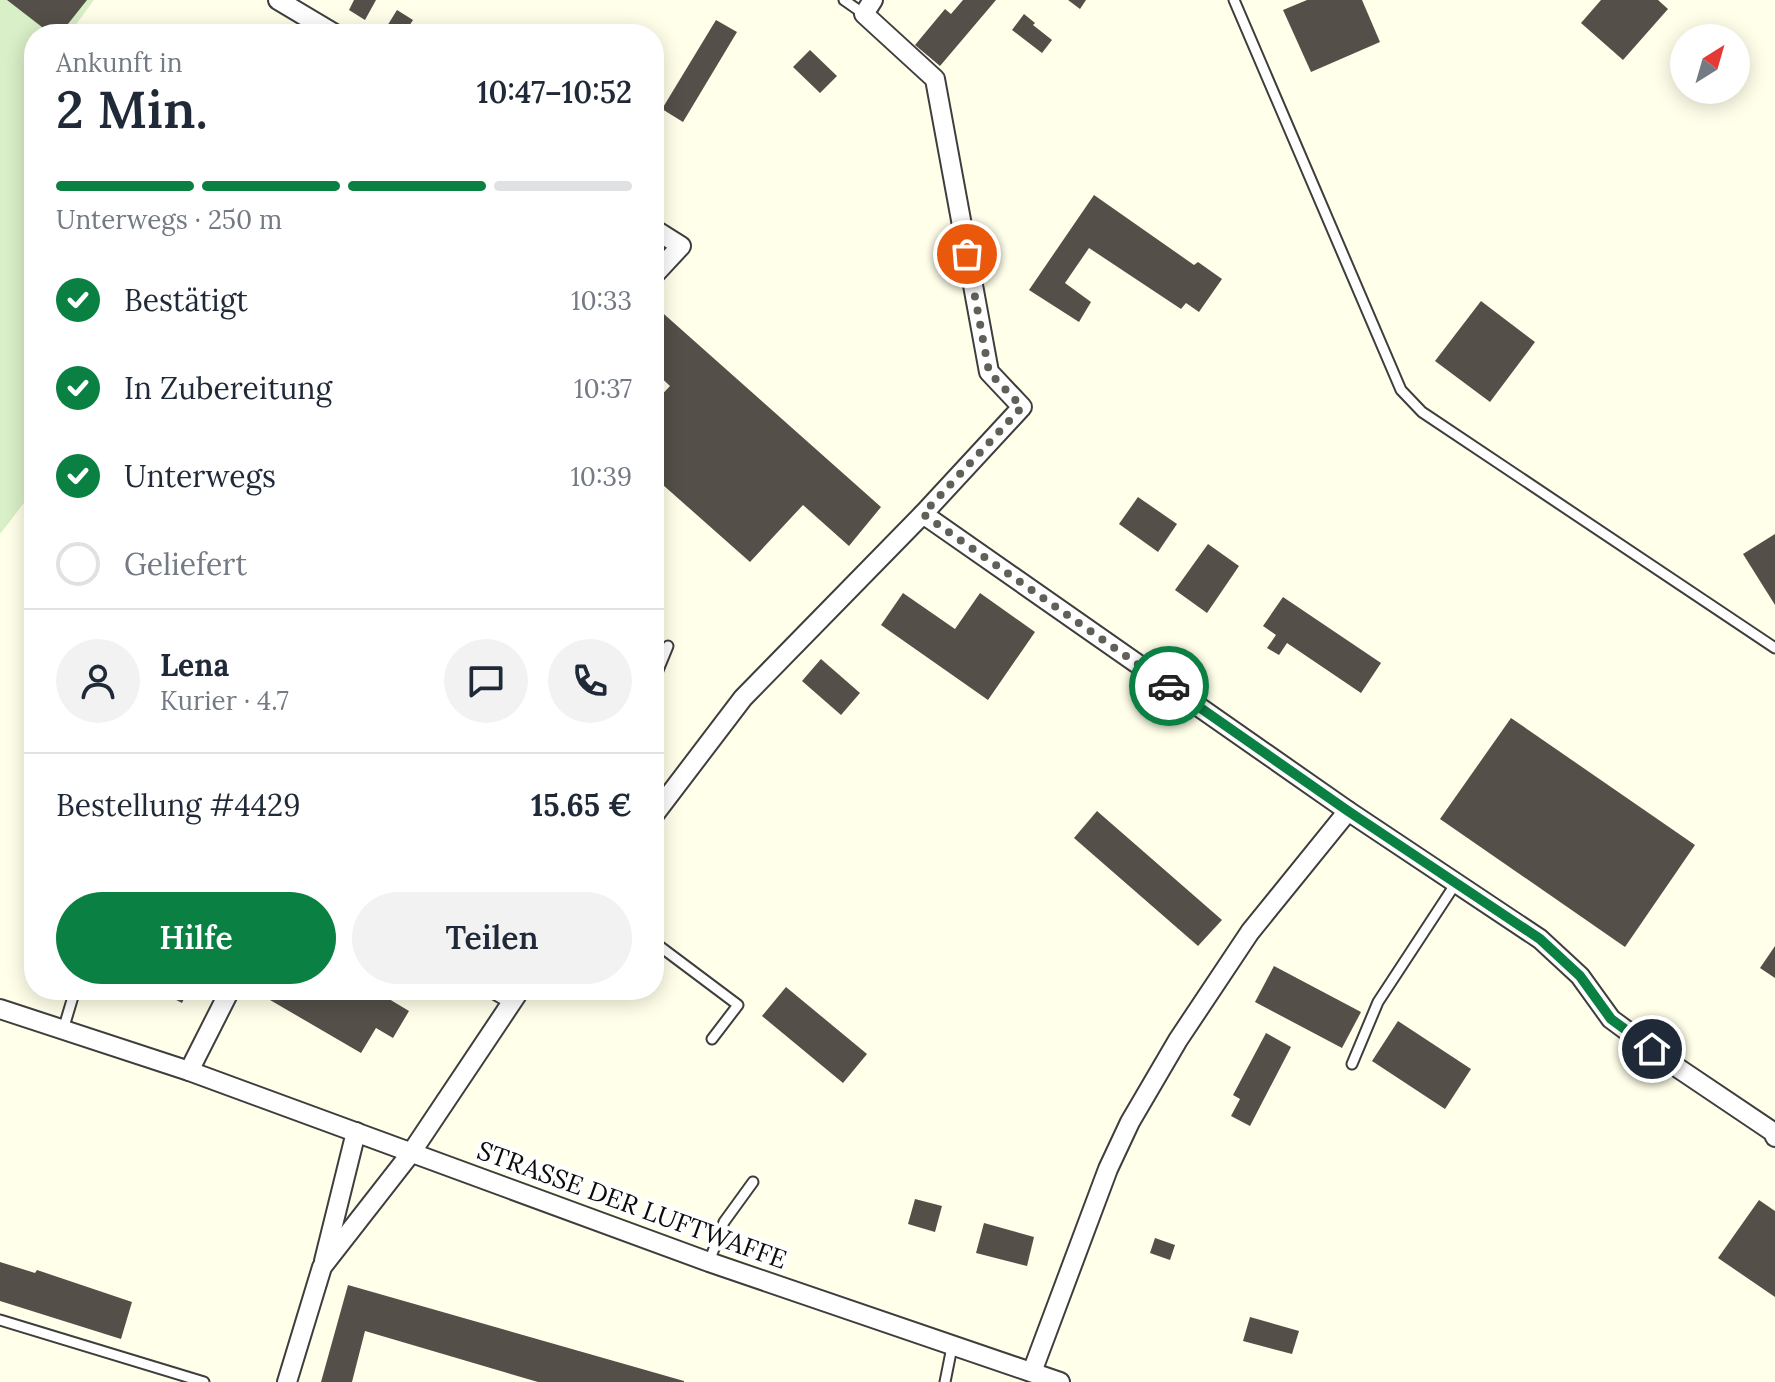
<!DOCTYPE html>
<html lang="de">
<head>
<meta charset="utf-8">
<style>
  :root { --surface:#fff; --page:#f2f2f3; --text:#1f2937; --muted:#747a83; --line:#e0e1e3; --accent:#0b8043 }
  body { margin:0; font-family:Lora,serif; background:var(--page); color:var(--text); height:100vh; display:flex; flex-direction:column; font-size:30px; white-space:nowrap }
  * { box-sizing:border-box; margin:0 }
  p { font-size:26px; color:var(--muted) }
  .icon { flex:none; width:44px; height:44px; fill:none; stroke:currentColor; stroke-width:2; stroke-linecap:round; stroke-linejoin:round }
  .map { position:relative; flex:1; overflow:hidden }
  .drawer { position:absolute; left:24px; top:24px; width:640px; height:976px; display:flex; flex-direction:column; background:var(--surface); border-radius:32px; box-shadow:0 4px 20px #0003 }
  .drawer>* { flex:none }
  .needle { width:52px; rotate:37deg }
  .buttons { position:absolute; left:1670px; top:24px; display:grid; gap:16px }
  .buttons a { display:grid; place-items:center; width:80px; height:80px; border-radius:50%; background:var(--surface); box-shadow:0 4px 20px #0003; font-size:40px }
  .pin { position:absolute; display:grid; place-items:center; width:68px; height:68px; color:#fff; margin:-34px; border:4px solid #fff; border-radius:50%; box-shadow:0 2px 8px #0007 }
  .courier { position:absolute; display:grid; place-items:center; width:80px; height:80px; margin:-40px; border:6px solid #0b8043; border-radius:50%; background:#fff; color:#222; box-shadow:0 2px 10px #0007 }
  .overview em { font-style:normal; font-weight:600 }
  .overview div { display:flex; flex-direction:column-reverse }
  .overview { display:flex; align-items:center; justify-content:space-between; height:136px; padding:0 32px }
  h1 { font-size:52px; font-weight:600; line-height:60px }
  .bar { display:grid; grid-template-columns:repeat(4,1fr); gap:12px 8px; align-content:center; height:96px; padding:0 32px }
  .bar i { height:10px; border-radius:6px; background:var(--line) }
  .bar .on { background:var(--accent) }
  .bar p { grid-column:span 4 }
  .line { display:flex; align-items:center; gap:20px; padding:0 32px; border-top:2px solid var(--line) }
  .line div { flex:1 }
  .round { display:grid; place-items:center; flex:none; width:84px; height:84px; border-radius:42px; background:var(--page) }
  ol { padding:0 32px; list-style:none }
  li { display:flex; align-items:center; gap:24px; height:88px }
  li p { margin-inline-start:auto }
  li .icon { padding:8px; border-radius:50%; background:var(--accent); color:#fff; stroke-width:4 }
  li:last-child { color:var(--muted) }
  li i { width:44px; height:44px; border:4px solid var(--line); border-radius:50% }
  .primary-button { display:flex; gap:16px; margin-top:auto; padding:16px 32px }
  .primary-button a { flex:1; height:92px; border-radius:48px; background:var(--accent); color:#fff; font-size:32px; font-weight:600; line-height:92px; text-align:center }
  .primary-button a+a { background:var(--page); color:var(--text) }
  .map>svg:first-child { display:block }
</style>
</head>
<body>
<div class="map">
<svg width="1775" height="1382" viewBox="0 0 1775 1382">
  <rect width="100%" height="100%" fill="#ffffea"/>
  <!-- pitch -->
  <polygon fill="#d9efc7" points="0,0 94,0 69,34 34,34 34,490 0,534"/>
  <!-- building -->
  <g fill="#544f48">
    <polygon points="7,0 87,0 60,34 51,34"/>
    <polygon points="354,0 376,0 365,20 349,10"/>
    <polygon points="963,0 996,0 940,66 915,45 945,9 951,14"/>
    <polygon points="1068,0 1086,0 1080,9"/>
    <polygon points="1307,0 1362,0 1380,42 1311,72 1283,10"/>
    <polygon points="1601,0 1658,0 1668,9 1623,60 1581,23"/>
    <polygon points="397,10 413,20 404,34 388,34 384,31"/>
    <polygon points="1024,14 1035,23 1033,25 1052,40 1042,53 1012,30"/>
    <polygon points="716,20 737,32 683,122 662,109"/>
    <polygon points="810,50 837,76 820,93 793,67"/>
    <polygon points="1094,195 1194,265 1198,262 1222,279 1199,312 1186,303 1181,309 1089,248 1065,283 1091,302 1079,322 1029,290"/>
    <polygon points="1481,301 1535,342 1490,402 1435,361"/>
    <polygon points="656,307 881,507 849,546 803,505 750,562 654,477 654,403 670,386 654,371"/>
    <polygon points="1138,497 1177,524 1158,552 1119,524"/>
    <polygon points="1775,534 1775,605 1743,554"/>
    <polygon points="1208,544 1239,566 1207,613 1175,590"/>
    <polygon points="903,593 955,629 980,593 1035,632 988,700 881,625"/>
    <polygon points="1283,597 1381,663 1361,693 1287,643 1279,655 1267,648 1276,635 1263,626"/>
    <polygon points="821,659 860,693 841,715 802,681"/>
    <polygon points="1511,718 1695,845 1625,947 1440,819"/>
    <polygon points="26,761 34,761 34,804 25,804"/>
    <polygon points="1097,811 1222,920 1198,946 1074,838"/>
    <polygon points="1775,946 1775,978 1760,968"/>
    <polygon points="1274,966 1361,1012 1342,1048 1255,1002"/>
    <polygon points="786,987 867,1054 843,1083 762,1016"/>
    <polygon points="157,990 188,990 182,1003"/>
    <polygon points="260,990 355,990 367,997 371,990 374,990 409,1011 393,1038 376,1028 361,1053 258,993"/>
    <polygon points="1398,1021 1471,1069 1445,1109 1372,1061"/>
    <polygon points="1266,1033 1291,1047 1250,1126 1231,1116 1240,1099 1233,1095"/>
    <polygon points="915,1199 942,1206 935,1232 908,1224"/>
    <polygon points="1759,1200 1775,1211 1775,1297 1718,1258"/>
    <polygon points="984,1223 1034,1237 1027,1266 976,1253"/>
    <polygon points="1155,1238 1175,1245 1170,1260 1150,1253"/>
    <polygon points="0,1262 35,1273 37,1270 132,1302 121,1339 0,1301"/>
    <polygon points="348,1285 684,1381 684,1382 538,1382 365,1331 352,1382 321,1382"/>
    <polygon points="1250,1317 1299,1331 1292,1354 1243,1341"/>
  </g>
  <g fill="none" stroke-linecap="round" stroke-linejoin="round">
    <defs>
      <g id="lane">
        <polyline points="844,0 864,14"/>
        <polyline points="1234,0 1401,390 1422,412 1775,648"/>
        <polyline points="654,680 668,646"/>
        <polyline points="654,942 738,1005 712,1039"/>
        <polyline points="487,990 511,1004"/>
        <polyline points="63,1030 75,990"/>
        <polyline points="1352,1064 1378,1002 1456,883"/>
        <polyline points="709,1262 724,1222 753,1182"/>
        <polyline points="0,1320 204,1382"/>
        <polyline points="945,1382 952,1347"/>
      </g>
      <g id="street">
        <polyline points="278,0 335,34"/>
        <polyline points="873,0 864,14 935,79 989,372 1022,407 923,514"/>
        <polyline points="654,229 681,246 654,275"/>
        <polyline points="654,815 743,698 923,514 1348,811 1540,939 1580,976 1611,1019 1672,1064 1773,1132 1775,1137"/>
        <polyline points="0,1009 189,1071 709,1262 1060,1382"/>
        <polyline points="189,1071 230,990"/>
        <polyline points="324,1261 356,1132"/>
        <polyline points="1032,1372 1108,1169 1130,1122 1178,1040 1250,932 1348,811"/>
        <polyline points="287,1382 322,1267 411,1153 520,990"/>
      </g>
    </defs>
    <!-- lane casing -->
    <use href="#lane" stroke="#3e3e3e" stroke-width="13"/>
    <!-- street casing -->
    <use href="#street" stroke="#3e3e3e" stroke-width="22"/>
    <!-- lane -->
    <use href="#lane" stroke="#fff" stroke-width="9"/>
    <!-- street -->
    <use href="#street" stroke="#fff" stroke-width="18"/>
  </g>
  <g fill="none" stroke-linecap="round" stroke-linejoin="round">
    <!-- done -->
    <polyline stroke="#606059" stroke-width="8" stroke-dasharray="0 14.4" points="967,254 989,372 1022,407 923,514 1169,686"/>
    <!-- route -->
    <polyline stroke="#0b8043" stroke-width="10" points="1169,686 1348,811 1540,939 1580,976 1611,1019 1652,1049"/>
  </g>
  <g text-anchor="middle" stroke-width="8" stroke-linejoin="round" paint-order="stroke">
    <!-- street labels -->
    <g font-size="26" fill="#0b0b0b" stroke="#fff">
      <text transform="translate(632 1205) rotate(20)" y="9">STRASSE DER LUFTWAFFE</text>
    </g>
  </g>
</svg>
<div class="buttons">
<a><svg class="needle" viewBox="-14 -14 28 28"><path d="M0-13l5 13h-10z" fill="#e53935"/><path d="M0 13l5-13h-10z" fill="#747a83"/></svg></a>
</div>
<div class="pin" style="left:967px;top:254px;background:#ea580c"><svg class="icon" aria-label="bag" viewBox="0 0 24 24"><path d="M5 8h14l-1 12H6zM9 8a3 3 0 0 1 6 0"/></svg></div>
<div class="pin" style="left:1652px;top:1049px;background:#1f2937"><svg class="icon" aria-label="home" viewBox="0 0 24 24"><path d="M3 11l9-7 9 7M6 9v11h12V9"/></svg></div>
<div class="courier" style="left:1169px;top:686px"><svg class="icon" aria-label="car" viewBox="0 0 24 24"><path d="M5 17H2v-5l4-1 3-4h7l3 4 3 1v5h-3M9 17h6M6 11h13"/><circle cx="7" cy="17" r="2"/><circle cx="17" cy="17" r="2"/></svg></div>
<section class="drawer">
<div class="overview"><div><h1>2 Min.</h1><p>Ankunft in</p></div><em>10:47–10:52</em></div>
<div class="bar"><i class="on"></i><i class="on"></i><i class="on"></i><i></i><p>Unterwegs · 250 m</p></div>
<ol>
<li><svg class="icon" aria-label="check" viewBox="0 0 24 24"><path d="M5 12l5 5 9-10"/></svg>Bestätigt<p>10:33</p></li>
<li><svg class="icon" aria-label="check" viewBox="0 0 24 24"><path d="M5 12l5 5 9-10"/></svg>In Zubereitung<p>10:37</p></li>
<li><svg class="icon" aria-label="check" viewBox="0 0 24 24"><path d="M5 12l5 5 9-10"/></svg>Unterwegs<p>10:39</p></li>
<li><i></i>Geliefert</li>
</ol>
<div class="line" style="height:144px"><a class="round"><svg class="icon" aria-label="person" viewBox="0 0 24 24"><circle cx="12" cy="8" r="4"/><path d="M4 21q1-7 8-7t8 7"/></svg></a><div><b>Lena</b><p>Kurier · 4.7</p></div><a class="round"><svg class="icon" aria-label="chat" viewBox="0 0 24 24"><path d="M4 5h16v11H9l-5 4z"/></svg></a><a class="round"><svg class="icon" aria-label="phone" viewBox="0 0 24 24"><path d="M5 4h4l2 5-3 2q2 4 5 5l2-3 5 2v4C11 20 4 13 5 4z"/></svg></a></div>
<div class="line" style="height:104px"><div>Bestellung #4429</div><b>15.65 €</b></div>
<div class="primary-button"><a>Hilfe</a><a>Teilen</a></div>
</section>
</div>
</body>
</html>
